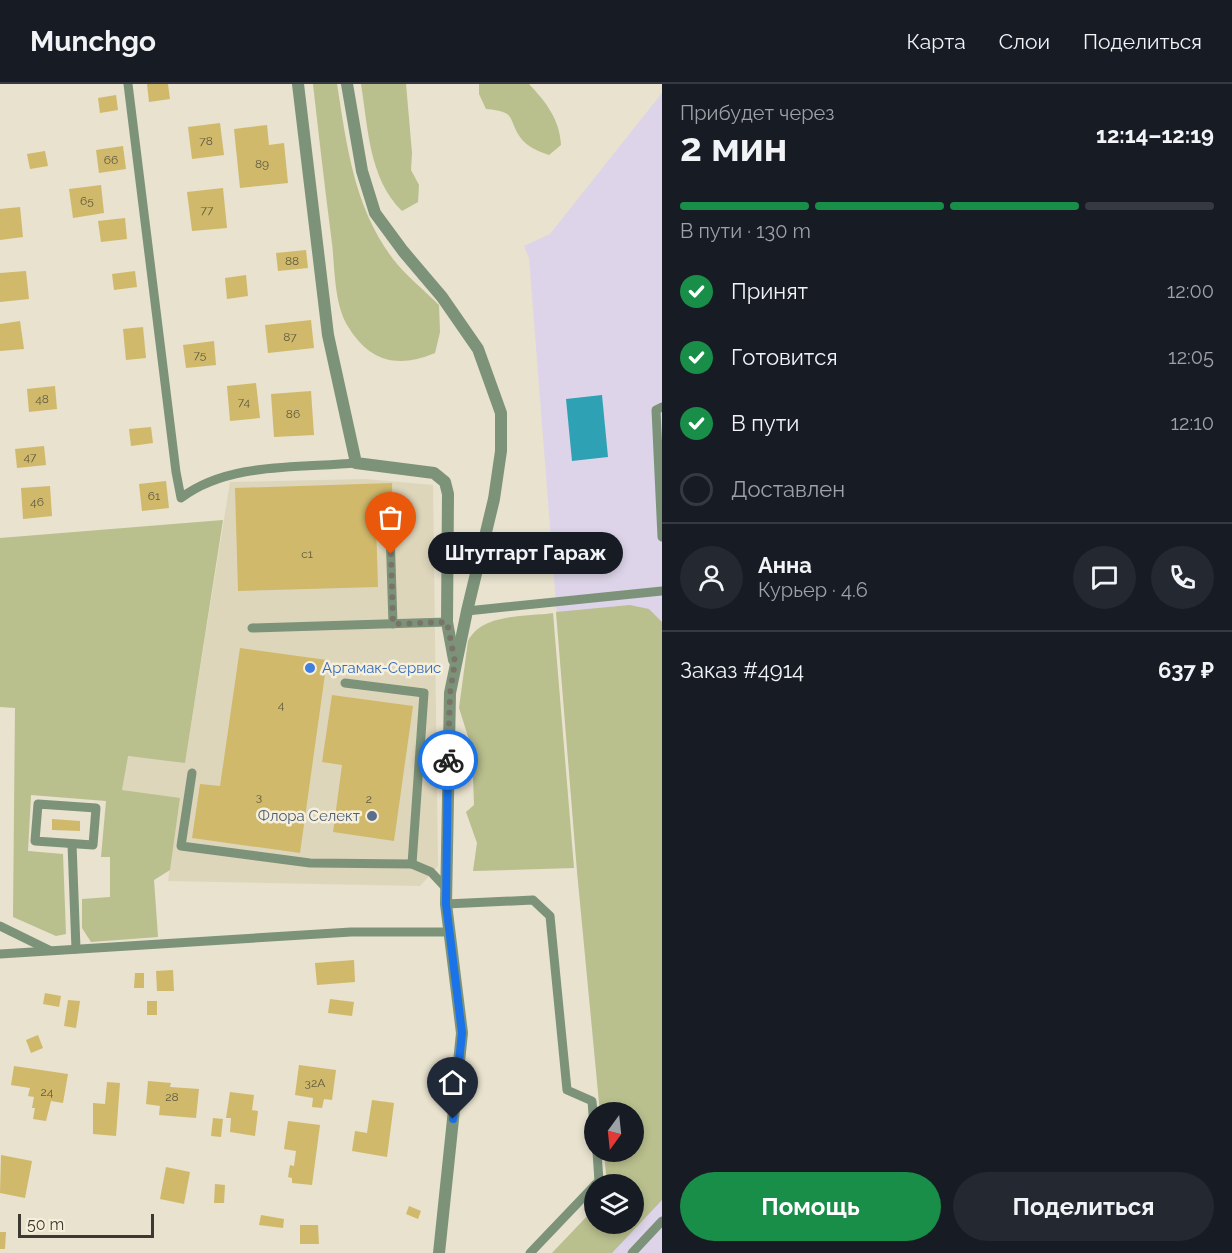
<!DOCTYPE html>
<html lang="ru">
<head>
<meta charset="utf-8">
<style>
  :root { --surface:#171b24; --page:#242831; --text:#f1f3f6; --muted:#9ea1a6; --line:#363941; --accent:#198e48 }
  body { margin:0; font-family:Raleway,sans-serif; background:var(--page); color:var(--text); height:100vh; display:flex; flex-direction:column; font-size:22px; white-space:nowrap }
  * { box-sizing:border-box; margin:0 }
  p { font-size:20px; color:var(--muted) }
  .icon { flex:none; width:33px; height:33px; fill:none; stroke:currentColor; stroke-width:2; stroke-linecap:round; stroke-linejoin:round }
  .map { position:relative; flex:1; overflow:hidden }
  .details { display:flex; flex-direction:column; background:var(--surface); width:570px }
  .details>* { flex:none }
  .needle { width:39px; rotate:195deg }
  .buttons { position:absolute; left:584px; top:1018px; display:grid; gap:12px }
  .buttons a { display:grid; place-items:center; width:60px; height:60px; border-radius:50%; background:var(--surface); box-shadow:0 3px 9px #0003; font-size:30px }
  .scale { position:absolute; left:18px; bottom:15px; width:136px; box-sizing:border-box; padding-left:6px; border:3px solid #3b3931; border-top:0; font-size:16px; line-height:21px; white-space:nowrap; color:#3b3931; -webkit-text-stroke:4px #f6f0db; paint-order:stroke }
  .pin { position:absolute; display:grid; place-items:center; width:51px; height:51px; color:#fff; margin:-62px -26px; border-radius:50% 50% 50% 0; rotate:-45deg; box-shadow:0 0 6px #0007 }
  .pin .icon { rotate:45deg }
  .courier { position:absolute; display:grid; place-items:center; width:60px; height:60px; margin:-30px; border:4px solid #1a73e8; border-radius:50%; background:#fff; color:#222; box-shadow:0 2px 8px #0007 }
  .bubble { position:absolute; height:42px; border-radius:21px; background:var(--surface); box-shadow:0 3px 9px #0003; font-size:20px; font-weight:700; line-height:42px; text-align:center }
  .headline em { font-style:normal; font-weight:700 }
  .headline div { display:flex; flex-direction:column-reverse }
  .headline { display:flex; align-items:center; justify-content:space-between; height:102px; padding:0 18px }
  h1 { font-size:39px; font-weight:700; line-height:45px }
  .bar { display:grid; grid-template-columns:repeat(4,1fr); gap:9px 6px; align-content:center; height:72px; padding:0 18px }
  .bar i { height:8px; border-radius:4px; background:var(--line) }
  .bar .active { background:var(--accent) }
  .bar p { grid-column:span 4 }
  .line { display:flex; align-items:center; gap:15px; padding:0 18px; border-top:2px solid var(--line) }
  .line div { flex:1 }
  .round { display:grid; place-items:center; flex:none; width:63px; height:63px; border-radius:32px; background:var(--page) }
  ol { padding:0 18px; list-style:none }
  li { display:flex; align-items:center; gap:18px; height:66px }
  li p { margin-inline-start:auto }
  li .icon { padding:6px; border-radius:50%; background:var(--accent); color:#fff; stroke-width:4 }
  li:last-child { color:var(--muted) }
  li i { width:33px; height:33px; border:3px solid var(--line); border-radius:50% }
  .primary-button { display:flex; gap:12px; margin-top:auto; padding:12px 18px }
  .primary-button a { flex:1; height:69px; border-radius:36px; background:var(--accent); color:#fff; font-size:24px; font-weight:700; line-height:69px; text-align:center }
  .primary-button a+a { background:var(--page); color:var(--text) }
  header { display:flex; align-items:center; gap:36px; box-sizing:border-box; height:84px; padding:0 30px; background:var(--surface); border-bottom:2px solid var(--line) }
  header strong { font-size:28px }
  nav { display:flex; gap:33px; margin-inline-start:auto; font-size:21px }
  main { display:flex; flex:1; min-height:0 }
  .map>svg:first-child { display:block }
</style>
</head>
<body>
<header>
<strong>Munchgo</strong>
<nav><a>Карта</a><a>Слои</a><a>Поделиться</a></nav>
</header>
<main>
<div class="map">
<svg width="662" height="1169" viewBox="0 0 662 1169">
  <rect width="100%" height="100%" fill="#e8e2ce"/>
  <!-- built -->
  <polygon fill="#ded6bb" points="365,395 433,401 438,782 420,802 168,797 180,715 122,706 127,672 185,678 230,398"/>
  <!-- industrial -->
  <polygon fill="#ddd4e9" points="662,9 662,1169 552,1169 594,1125 594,1140 633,1140 633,1101 607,1101 604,1068 633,1068 633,1029 600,1029 577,787 529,174 524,162 550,150"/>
  <!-- green -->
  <g fill="#b9bf8d">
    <path d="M313,0h24c10,63 17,123 56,175 13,17 31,31 46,46l1,27 -5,21c-36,15 -64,10 -86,-25 -15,-22 -14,-59 -17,-85 -7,-53 -13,-106 -19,-159z"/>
    <path d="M361,0h45l6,69 -1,17 8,15 -1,17 -16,9c-33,-32 -34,-84 -41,-127z"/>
    <path d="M479,0h50c17,18 31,36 32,61l-12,10c-11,-4 -22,-8 -29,-18 -13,-20 -3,-25 -34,-28l-7,-15z"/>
    <polygon points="223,436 185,679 128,672 122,706 180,714 170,786 154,796 158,853 91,858 82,844 82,815 110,813 110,773 101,773 106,717 31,711 28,767 63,770 66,850 56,852 13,833 15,624 0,623 0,454"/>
    <polygon points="630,521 649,525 662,538 662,1116 612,1169 552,1169 594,1125 594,1140 633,1140 633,1101 607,1101 604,1068 633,1068 633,1029 600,1029 577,787 556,528"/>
    <path d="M553,529l21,255 -101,3 4,-28 -11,-31 8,-7 -2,-56 -13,-41 9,-67c14,-28 57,-24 85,-28z"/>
  </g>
  <!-- water -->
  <polygon fill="#2fa1b4" points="602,311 608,373 572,377 566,315"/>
  <!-- building -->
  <g fill="#d0b96b">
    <polygon points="147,0 168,0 170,15 149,18"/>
    <polygon points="116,11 118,26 100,29 98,14"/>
    <polygon points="220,39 224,71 192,75 188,43"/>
    <polygon points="267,41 269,61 284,59 288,99 240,104 234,45"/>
    <polygon points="123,62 126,85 99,89 96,66"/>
    <polygon points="45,67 48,82 30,85 27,70"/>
    <polygon points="101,101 104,129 73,134 69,105"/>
    <polygon points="223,104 227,144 192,147 187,108"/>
    <polygon points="20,123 23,153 0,156 0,125"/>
    <polygon points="125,134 127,155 101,158 98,137"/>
    <polygon points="306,166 308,184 278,187 276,169"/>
    <polygon points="26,187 29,215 0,218 0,189"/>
    <polygon points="135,187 137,203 114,206 112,190"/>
    <polygon points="246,191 248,212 227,215 225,194"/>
    <polygon points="311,236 314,264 268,269 265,241"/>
    <polygon points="20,237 24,265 0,267 0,240"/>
    <polygon points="143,243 146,274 126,276 123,245"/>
    <polygon points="214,257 216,281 186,284 183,261"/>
    <polygon points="256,299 260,334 230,337 227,302"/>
    <polygon points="55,302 57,325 29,328 27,305"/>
    <polygon points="311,307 314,351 274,353 271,310"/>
    <polygon points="151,343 153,359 131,362 129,345"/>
    <polygon points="44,362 46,381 17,384 15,365"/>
    <polygon points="166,397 169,424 142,427 139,400"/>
    <polygon points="392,399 393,436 376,437 378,503 238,507 235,404"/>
    <polygon points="50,402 52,432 23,435 21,404"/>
    <polygon points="240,564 327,576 300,769 192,754 200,700 220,702"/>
    <polygon points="332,611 413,622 394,757 333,748 342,681 322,678"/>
    <polygon points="52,735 80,737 80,747 52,746"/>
    <polygon points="354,876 355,898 317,901 315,879"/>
    <polygon points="173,886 174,907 157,907 156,887"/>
    <polygon points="135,889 144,889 144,904 134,904"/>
    <polygon points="45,909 61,912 59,923 43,920"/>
    <polygon points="330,915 354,918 352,932 328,929"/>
    <polygon points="68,916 80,917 76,944 64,942"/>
    <rect x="147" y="917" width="10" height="14"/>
    <polygon points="38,951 43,964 31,969 26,956"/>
    <polygon points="299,981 336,986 332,1016 324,1015 322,1024 312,1023 313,1014 295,1011"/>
    <polygon points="14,982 68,990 63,1019 51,1017 46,1037 33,1035 35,1024 32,1024 34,1013 28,1012 30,1004 11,1001"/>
    <polygon points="148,997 171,999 170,1003 199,1005 196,1034 159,1031 160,1022 146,1020"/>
    <polygon points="107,998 120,999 116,1052 93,1050 93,1019 105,1020"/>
    <polygon points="230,1008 254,1011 252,1026 258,1027 255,1052 230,1048 231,1034 226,1034"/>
    <polygon points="372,1016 394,1019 387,1073 352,1067 355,1047 367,1049"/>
    <polygon points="213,1034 223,1035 221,1053 211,1052"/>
    <polygon points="288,1037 320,1041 312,1101 292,1099 292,1094 288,1093 290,1081 294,1082 296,1067 284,1065"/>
    <polygon points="1,1071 32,1077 25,1114 0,1109"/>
    <polygon points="166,1083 190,1088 184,1120 160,1115"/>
    <polygon points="215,1100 225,1101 224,1119 214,1119"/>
    <polygon points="409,1122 421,1127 418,1135 406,1130"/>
    <polygon points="261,1131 284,1135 283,1144 259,1141"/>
    <polygon points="300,1141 318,1141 319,1160 300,1160"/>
    <polygon points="0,1148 6,1148 5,1165 0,1165"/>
  </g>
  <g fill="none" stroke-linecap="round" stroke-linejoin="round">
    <!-- lane -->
    <g stroke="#7c937a" stroke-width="9">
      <path d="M128,0l48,388 5,26c47,-36 118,-30 175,-35"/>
      <polyline points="662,323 656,326 662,453"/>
      <polyline points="390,447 393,540"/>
      <polyline points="467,527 662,507"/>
      <polyline points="252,544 447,538"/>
      <polyline points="345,599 424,609 412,780 431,788 446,804"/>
      <polyline points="192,689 181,762 310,779 412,780"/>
      <polygon points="38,720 96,724 93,761 35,757"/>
      <polyline points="72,760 76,865"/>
      <polyline points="446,820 533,816 550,832 567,1006 592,1017 594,1042"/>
      <polyline points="0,842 49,866"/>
      <polyline points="0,870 351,848 448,848"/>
      <polyline points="595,1101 599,1097 597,1068"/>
      <polyline points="530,1169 594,1102"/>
      <polyline points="632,1169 662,1137"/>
    </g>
    <!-- street -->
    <g stroke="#7c937a" stroke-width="12">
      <polyline points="298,0 328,251 356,379 434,389 445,398 448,410 447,538 454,576"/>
      <polyline points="347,0 362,87 375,129 403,167 442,213 478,265 501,329 501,367 494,415 467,527 450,609 446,820 462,949 439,1169"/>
    </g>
  </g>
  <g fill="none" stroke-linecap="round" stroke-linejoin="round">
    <!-- done -->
    <polyline stroke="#787468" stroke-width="6" stroke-dasharray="0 10.8" points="391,470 393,540 447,538 455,578 450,609 448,676"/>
    <!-- route -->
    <polyline stroke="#1a73e8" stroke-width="8" points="448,676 446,820 462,949 453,1035"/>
  </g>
  <!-- markers -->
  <circle fill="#3f7fe0" stroke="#f6f0db" stroke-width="2" cx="310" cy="584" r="6"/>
  <circle fill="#5c6f8a" stroke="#f6f0db" stroke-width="2" cx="372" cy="732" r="6"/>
  <g text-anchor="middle" stroke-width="5" stroke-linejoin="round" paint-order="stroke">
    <!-- number labels -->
    <g font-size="12" fill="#605940">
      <text x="206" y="61">78</text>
      <text x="111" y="80">66</text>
      <text x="262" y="84">89</text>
      <text x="87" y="121">65</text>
      <text x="207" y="130">77</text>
      <text x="292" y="181">88</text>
      <text x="290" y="257">87</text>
      <text x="200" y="275">75</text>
      <text x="42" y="319">48</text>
      <text x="244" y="322">74</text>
      <text x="293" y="334">86</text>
      <text x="30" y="377">47</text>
      <text x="154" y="416">61</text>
      <text x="37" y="422">46</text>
      <text x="307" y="474">с1</text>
      <text x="281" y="625">4</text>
      <text x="259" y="717">3</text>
      <text x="369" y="719">2</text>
      <text x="315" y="1003">32А</text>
      <text x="47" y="1012">24</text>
      <text x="172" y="1017">28</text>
    </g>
    <!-- shop labels -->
    <g font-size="15" fill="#366cbe" stroke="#f6f0db" text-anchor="start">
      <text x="322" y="589">Аргамак-Сервис</text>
    </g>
    <!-- service labels -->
    <g font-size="15" fill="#4e5e75" stroke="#f6f0db" text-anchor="end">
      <text x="360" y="737">Флора Селект</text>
    </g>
  </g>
</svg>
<div class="buttons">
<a><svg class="needle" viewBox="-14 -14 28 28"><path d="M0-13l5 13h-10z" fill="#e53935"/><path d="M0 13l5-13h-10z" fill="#9ea1a6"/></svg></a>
<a><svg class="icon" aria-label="layers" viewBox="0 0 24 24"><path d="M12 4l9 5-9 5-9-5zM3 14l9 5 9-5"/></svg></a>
</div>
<div class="scale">50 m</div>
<div class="pin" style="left:391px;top:470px;background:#ea580c"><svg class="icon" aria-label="bag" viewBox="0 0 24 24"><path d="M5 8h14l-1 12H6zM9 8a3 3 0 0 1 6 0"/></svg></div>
<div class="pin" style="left:453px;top:1035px;background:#1f2937"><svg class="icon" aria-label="home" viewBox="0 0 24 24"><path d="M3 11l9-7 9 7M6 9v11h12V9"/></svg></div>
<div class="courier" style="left:448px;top:676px"><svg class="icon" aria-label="bike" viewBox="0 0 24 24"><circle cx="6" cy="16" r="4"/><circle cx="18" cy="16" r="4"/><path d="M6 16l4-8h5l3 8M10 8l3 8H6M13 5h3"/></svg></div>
<div class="bubble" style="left:428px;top:448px;width:195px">Штутгарт Гараж</div>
</div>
<section class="details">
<div class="headline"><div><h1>2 мин</h1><p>Прибудет через</p></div><em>12:14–12:19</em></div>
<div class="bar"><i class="active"></i><i class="active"></i><i class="active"></i><i></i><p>В пути · 130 m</p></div>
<ol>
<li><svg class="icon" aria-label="check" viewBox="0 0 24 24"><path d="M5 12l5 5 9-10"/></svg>Принят<p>12:00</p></li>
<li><svg class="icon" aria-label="check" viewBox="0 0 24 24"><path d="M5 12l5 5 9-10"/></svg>Готовится<p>12:05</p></li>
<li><svg class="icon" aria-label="check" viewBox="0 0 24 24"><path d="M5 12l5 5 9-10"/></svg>В пути<p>12:10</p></li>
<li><i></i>Доставлен</li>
</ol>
<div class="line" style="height:108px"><a class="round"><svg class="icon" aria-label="person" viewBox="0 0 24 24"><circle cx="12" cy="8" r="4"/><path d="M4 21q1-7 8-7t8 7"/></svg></a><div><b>Анна</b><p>Курьер · 4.6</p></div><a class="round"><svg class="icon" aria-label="chat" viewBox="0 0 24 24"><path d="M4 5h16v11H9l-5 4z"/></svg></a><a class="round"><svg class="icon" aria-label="phone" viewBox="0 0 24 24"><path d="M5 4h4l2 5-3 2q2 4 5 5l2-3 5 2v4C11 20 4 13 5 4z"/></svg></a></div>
<div class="line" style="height:78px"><div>Заказ #4914</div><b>637 ₽</b></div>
<div class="primary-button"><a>Помощь</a><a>Поделиться</a></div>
</section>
</main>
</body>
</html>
